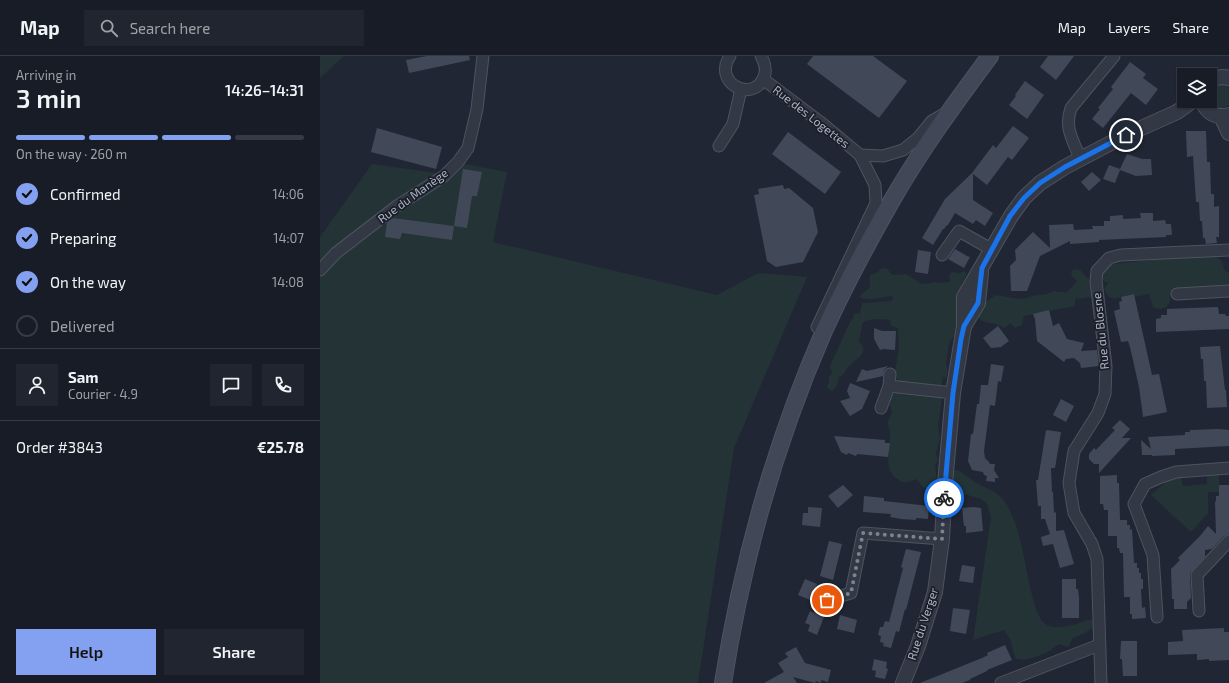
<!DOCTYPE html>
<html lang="en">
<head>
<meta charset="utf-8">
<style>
  :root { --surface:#181c27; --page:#21252f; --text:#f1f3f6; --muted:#9fa1a7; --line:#363a44; --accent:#84a0f0 }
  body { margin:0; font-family:"Exo 2",sans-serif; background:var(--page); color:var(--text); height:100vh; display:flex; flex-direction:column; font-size:15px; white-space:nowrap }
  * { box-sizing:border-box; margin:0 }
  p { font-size:13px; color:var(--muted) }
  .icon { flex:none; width:22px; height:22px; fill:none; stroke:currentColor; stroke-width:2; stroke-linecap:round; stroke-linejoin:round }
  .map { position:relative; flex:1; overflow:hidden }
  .side { display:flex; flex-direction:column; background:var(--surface); width:320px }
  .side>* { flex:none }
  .fabs { position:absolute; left:857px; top:12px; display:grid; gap:8px }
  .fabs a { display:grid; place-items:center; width:40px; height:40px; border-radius:0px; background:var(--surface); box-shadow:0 1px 3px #0004,0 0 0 1px var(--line); font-size:20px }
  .pin { position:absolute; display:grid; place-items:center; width:34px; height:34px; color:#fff; margin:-17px; border:2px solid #fff; border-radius:50%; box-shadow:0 1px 4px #0007 }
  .courier { position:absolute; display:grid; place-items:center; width:40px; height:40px; margin:-20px; border:3px solid #1a73e8; border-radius:50%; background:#fff; color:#222; box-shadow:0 1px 5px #0007 }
  .summary em { font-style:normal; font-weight:600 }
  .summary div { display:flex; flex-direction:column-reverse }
  .summary { display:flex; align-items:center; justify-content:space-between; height:68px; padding:0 16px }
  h1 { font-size:26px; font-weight:600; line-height:30px }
  .bar { display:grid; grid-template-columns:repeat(4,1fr); gap:6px 4px; align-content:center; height:48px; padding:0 16px }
  .bar i { height:5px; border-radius:3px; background:var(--line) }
  .bar .current { background:var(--accent) }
  .bar p { grid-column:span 4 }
  .line { display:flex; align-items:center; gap:10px; padding:0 16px; border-top:1px solid var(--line) }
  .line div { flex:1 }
  .round { display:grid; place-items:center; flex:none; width:42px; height:42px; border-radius:0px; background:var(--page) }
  ol { padding:0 16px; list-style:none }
  li { display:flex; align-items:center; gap:12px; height:44px }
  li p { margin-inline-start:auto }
  li .icon { padding:4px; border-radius:50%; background:var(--accent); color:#111; stroke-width:4 }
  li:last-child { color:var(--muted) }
  li i { width:22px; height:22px; border:2px solid var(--line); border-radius:50% }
  .action { display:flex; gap:8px; margin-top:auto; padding:8px 16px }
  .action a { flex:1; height:46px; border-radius:0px; background:var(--accent); color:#111; font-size:16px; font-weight:600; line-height:46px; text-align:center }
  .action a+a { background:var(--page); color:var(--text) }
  header { display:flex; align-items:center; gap:24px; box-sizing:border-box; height:56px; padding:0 20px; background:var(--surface); border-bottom:1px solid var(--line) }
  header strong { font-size:19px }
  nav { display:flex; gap:22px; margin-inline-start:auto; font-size:14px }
  .search { width:280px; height:36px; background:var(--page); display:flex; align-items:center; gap:10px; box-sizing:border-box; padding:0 14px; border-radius:0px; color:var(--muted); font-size:15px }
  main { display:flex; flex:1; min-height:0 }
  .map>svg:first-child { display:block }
</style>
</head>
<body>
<header>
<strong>Map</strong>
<div class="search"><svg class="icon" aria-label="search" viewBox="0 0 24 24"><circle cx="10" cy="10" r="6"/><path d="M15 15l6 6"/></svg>Search here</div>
<nav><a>Map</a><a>Layers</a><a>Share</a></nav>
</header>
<main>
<section class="side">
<div class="summary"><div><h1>3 min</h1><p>Arriving in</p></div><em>14:26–14:31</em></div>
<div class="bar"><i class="current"></i><i class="current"></i><i class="current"></i><i></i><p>On the way · 260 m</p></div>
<ol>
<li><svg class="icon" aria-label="check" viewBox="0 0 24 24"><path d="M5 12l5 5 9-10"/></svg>Confirmed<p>14:06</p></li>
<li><svg class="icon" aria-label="check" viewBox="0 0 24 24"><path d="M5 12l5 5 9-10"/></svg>Preparing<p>14:07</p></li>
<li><svg class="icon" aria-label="check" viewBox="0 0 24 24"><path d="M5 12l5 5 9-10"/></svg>On the way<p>14:08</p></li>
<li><i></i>Delivered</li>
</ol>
<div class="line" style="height:72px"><a class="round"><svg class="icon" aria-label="person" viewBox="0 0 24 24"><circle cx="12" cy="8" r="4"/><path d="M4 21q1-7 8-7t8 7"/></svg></a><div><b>Sam</b><p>Courier · 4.9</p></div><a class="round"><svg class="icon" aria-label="chat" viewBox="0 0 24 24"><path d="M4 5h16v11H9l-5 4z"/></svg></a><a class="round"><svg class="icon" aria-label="phone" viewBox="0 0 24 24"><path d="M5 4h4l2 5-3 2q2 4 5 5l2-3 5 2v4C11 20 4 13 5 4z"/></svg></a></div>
<div class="line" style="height:52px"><div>Order #3843</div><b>€25.78</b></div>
<div class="action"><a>Help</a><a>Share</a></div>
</section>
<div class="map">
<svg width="909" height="627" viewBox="0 0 909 627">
  <rect width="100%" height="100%" fill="#202634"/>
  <!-- green -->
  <g fill="#233336">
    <polygon points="0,0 24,0 0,22"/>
    <path d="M898,29h8l3,3v17c-16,12 -28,-13 -11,-20z"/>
    <polygon points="52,108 132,119 145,108 187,116 173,186 397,239 438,217 487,221 414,392 378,627 0,627 0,181"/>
    <path d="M891,200c9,1 12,4 13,14l5,3v13l-45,2 -10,3 -4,6c1,11 -8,14 -17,10l-4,-13 -14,3 -1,-3 -21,5 -5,-3 -4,-7 4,-6 -5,-2 -2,-7 5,-7 8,-3 67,-7z"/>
    <path d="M566,212l7,7 13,-1 14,9 5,1 10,-2 5,1 9,-1 1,-2 -1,-5 3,-3 7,1 5,-2 3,3 -6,11 1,10 -8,41 -5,7 -3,21 2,7 -2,7 -3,-1 -2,10 -43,-5 -3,-9 4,-27 -1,-18 -7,-2 -1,-6c-6,-1 -25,-2 -28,4 -1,2 0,6 -1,9 -1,4 -3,5 -2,9 12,11 -4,17 -10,24 -5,5 -2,7 -10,11 -1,6 -3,13 -8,14l-4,-4 2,-6v-5l3,-2 -2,-8 20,-44 3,-3 1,-5 1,-1 5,1 2,-11 29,-2 2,-3 -1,-2c-9,1 -25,6 -33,1 3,-5 8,-5 10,-10 2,-4 -1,-8 2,-13l6,-1 4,-4z"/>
    <path d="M754,213l6,1 12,12v15l-17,2v7l-51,10 -2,9 -7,3 -5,-5 -5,5c-3,-1 -6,-3 -10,-4 -6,-2 -12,-1 -17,-6l-1,-2 6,-13 13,-8 23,4 9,-1 4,-2 15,-2 8,-3 3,1h5l3,1 11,-12 -5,-5 -1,-4z"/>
    <path d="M577,336l44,5 1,1 -4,29 2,11 -4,15 2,7 -3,6c2,10 4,17 -7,24l-4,-2 -8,-9c-3,1 -6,3 -9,3 -3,1 -7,-1 -9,-3 -19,-10 -3,-37 -10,-54v-4l4,-8 -3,-12 2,-5z"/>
    <path d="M637,414c7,3 12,8 18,12 12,7 25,10 32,23 7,12 12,29 15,43 4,15 11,68 23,76 11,7 34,0 45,-5l3,2 -1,7 -7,5 -12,5c-5,9 -2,11 -14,6 -8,7 -32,20 -44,14l-5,-19 -6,-9 -31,10 18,-123 -4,-13 -6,-5 -20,-6h-11l3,-22z"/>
    <polygon points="899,417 899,436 888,436 888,457 871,476 831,439 853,420 861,419 863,430 887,428 887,418"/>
  </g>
  <!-- building -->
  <g fill="#414959">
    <polygon points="107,0 149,0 150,4 89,17 86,4"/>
    <polygon points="493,0 553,0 587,25 559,62 487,8"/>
    <polygon points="728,0 754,0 736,24 720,11"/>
    <polygon points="810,6 826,18 823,22 838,33 826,49 811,37 783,72 772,63 780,53 778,52 793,33 791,31"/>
    <polygon points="705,25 724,39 707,63 689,49 696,40 695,39"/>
    <polygon points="693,70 709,82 692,104 688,101 667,129 653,118 653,144 673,157 665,170 656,164 653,168 635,157 628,169 627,169 624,173 623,173 613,189 602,182 625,143 652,117 673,89 676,92"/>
    <polygon points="57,72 122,91 116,113 51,96"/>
    <polygon points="866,75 886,75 887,106 890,106 891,138 894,138 894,151 899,150 899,181 896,181 897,187 886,188 885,182 883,182 882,165 880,165 879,146 876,146 873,100 867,101"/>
    <polygon points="468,76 521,116 505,138 452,98"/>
    <polygon points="807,98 822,103 831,103 832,119 816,120 800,114 795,127 783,123 789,109 800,113"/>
    <polygon points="143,113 162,116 157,140 152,140 147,172 134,170"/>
    <polygon points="772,116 781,124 769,135 761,126"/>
    <polygon points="463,129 464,133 469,132 493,152 498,176 483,206 456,211 447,205 434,139 439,138 438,133"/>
    <polygon points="820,157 833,157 833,165 845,164 846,168 851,168 852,179 846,179 846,181 779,184 779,186 750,188 750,185 720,200 707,235 691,235 690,210 696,204 695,194 713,176 730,192 729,169 753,168 754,174 773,173 772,170 784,170 784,165 790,165 790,160 803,159 803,163 821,162"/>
    <polygon points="73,162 134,170 132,184 82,177 80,183 65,181 67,166"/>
    <polygon points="635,193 647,200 650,201 644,212 628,203"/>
    <polygon points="598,194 611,196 608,218 595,216"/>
    <polygon points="814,238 832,319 839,318 847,356 823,361 819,331 810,291 808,285 801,286 794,255 800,253 799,246 802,245 801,241"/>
    <polygon points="898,251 899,258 905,258 906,260 909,260 909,273 836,276 836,263 841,262 841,259 847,259 847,253"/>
    <polygon points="729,254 733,270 739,267 747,283 764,287 761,295 777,294 779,310 761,312 760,307 754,302 746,303 744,306 717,285 715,263 713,258"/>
    <polygon points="678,270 689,285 681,291 671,292 663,282"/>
    <polygon points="554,272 562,275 576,275 575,294 563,293 560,294 554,283"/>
    <polygon points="900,290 905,334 906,334 907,351 887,352 886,325 884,325 883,303 881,303 880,291"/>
    <polygon points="671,308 684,310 681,326 678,325 675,350 670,349 664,395 665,402 669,406 670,408 675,408 674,414 679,422 675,422 675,426 666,425 667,420 664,419 663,416 652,414 648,405 651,378 653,378 657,348 659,348 661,329 668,329"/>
    <polygon points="568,310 564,314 563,320 536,326 542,313 547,315"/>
    <polygon points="530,327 550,335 542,353 530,360 520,345 530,342 527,335"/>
    <polygon points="741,343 754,350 746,366 733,359"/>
    <polygon points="800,364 810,373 802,382 811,382 779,417 779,408 774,408 769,403 769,398 774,392 776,394 795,374 792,372"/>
    <polygon points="898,373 909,374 909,390 855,393 855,399 832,400 832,399 822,399 821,384 831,393 828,381 865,379 865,376 870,376 870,374"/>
    <polygon points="726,374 741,376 735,412 731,412 732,436 733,436 734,457 736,456 736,475 744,474 754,508 740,512 733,488 723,490 721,481 730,478 725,463 721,463 721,450 718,450 716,424 718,424"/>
    <polygon points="514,380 565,384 565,387 570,387 568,401 537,398 536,400 528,397 527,399 521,396"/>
    <polygon points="797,419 797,427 799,427 800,464 807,464 807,469 810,469 810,474 812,473 814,507 817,507 817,512 819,512 819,517 821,517 821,523 823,523 823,533 821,533 822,552 825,551 826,562 812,563 812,558 810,558 810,541 804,541 803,497 800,497 799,492 797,492 797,480 788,480 788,454 784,454 783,448 780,448 780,420"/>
    <polygon points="523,429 533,439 518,452 508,440"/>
    <polygon points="899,429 909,429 909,478 904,480 892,493 885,494 885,501 870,517 871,542 867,546 867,553 854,553 854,543 852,543 851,513 860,504 858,502 880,480 888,470 896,478 895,446 896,445 896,440 899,440"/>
    <polygon points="544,440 564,442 564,445 609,450 608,463 596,462 596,464 581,463 570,461 571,458 543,456"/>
    <polygon points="488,451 502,452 500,471 482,469 483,457 488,457"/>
    <polygon points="654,451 661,452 663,475 646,477 646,470 644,470 642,452"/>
    <polygon points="509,485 522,488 513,524 500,520"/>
    <polygon points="586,493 601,496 586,554 585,553 579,576 576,575 571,592 563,590 564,587 560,586 561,580 558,579 560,571 563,571 565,565 569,566 583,512 581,511"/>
    <polygon points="642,509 655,511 653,527 639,525"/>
    <polygon points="485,523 497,528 490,544 478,539"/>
    <polygon points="742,523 756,523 756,533 758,533 759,542 759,562 742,562"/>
    <polygon points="633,552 650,554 646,578 630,575"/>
    <polygon points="490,555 504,561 497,579 488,575 490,569 485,567"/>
    <polygon points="520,559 537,564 534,577 517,573"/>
    <polygon points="904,572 904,576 909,576 909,604 889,605 889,603 877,604 877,598 848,599 848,586 863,585 862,574"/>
    <polygon points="801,585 817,585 817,620 803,620 802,603 800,603"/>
    <polygon points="685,589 692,604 667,614 667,615 650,623 650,624 642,627 600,627 662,602 668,599 667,597"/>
    <polygon points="476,591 485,607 511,614 508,626 501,624 501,627 496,625 495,627 473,621 477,627 444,627 464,616 458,607 468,601 465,597"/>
    <polygon points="554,603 567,606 566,612 568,613 565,623 555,621 556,615 552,614"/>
  </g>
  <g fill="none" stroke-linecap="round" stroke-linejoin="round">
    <defs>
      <g id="minor">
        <path d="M410,0c-18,27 23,48 34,21 3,-8 1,-14 -3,-21"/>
        <polyline points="443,23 504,69 540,99 555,129 556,147 497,271"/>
        <polyline points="399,90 413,68 421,33"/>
        <polyline points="540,99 563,100 583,94 598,82 612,65 626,57"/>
        <path d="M760,102c-7,-18 -16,-30 -9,-50l43,-52"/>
        <polyline points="622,199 639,175 671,193"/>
        <polyline points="0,214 16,197 77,150 124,120 138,106 148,92 157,53 163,0"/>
        <polyline points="857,238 909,235"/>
        <polyline points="569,330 633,337"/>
        <polyline points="561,352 569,330 570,318"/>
        <polyline points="507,544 531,537 543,477 622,483"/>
        <polyline points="879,555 877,519 909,485"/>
        <polyline points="837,561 833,499 814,448 825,428 841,421 856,416 909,412"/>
        <polyline points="681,627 779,589"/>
        <polyline points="781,627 777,503 772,488 754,457 749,427 754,395 778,357 785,338 786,310 776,225 777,215 789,202 801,199 909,194"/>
      </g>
      <g id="tertiary">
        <path d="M890,24c7,-3 12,-4 19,-2"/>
        <path d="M882,45c5,12 15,18 27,14"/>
        <polyline points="901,60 909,77"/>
        <polyline points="644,270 658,247 661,217"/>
        <polyline points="583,627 598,590 615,536 622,483 625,428 633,337 644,270 644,241 691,160 704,142 720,127 745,111 806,79 857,56 872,45"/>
      </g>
      <path id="secondary" d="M403,627c19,-121 52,-240 101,-352 20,-44 43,-87 67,-129 29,-51 64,-99 99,-146"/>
    </defs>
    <!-- minor casing -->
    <use href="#minor" stroke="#4e5360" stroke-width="13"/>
    <!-- tertiary casing -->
    <use href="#tertiary" stroke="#4e5360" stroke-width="16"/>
    <!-- secondary casing -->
    <use href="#secondary" stroke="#4e5360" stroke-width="18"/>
    <!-- minor -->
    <use href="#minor" stroke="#333845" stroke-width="11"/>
    <!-- tertiary -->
    <use href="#tertiary" stroke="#333845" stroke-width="14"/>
    <!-- secondary -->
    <use href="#secondary" stroke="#424758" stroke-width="16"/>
  </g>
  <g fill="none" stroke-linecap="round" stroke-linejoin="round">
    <!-- done -->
    <polyline stroke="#7c8290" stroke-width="4" stroke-dasharray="0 7.2" points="507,544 531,537 543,477 622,483 624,442"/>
    <!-- route -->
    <polyline stroke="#1a73e8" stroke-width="5" points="624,442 633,337 641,283 644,270 658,247 662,212 690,160 704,142 720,127 745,111 806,79"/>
  </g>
  <g text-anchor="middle" stroke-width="3.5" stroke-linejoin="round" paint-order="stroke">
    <!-- street labels -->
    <g font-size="12" fill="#adb3c2" stroke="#191e29">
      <text transform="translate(491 61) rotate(38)" y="4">Rue des Logettes</text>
      <text transform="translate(93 140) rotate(-36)" y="4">Rue du Manège</text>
      <text transform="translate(781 275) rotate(-96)" y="4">Rue du Blosne</text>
      <text transform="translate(603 568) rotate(-72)" y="4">Rue du Verger</text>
    </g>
  </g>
</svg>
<div class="fabs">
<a><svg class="icon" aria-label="layers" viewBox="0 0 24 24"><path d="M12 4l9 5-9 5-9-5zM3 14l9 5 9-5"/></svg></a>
</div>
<div class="pin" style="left:507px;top:544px;background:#ea580c"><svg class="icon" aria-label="bag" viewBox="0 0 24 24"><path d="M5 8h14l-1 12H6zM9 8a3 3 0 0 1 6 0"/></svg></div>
<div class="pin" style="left:806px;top:79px;background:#1f2937"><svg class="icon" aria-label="home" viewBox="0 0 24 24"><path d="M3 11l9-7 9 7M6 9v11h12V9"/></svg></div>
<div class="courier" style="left:624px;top:442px"><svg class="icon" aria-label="bike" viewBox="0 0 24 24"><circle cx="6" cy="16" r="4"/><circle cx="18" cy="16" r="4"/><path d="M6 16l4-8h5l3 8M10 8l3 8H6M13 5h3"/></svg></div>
</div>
</main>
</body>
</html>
